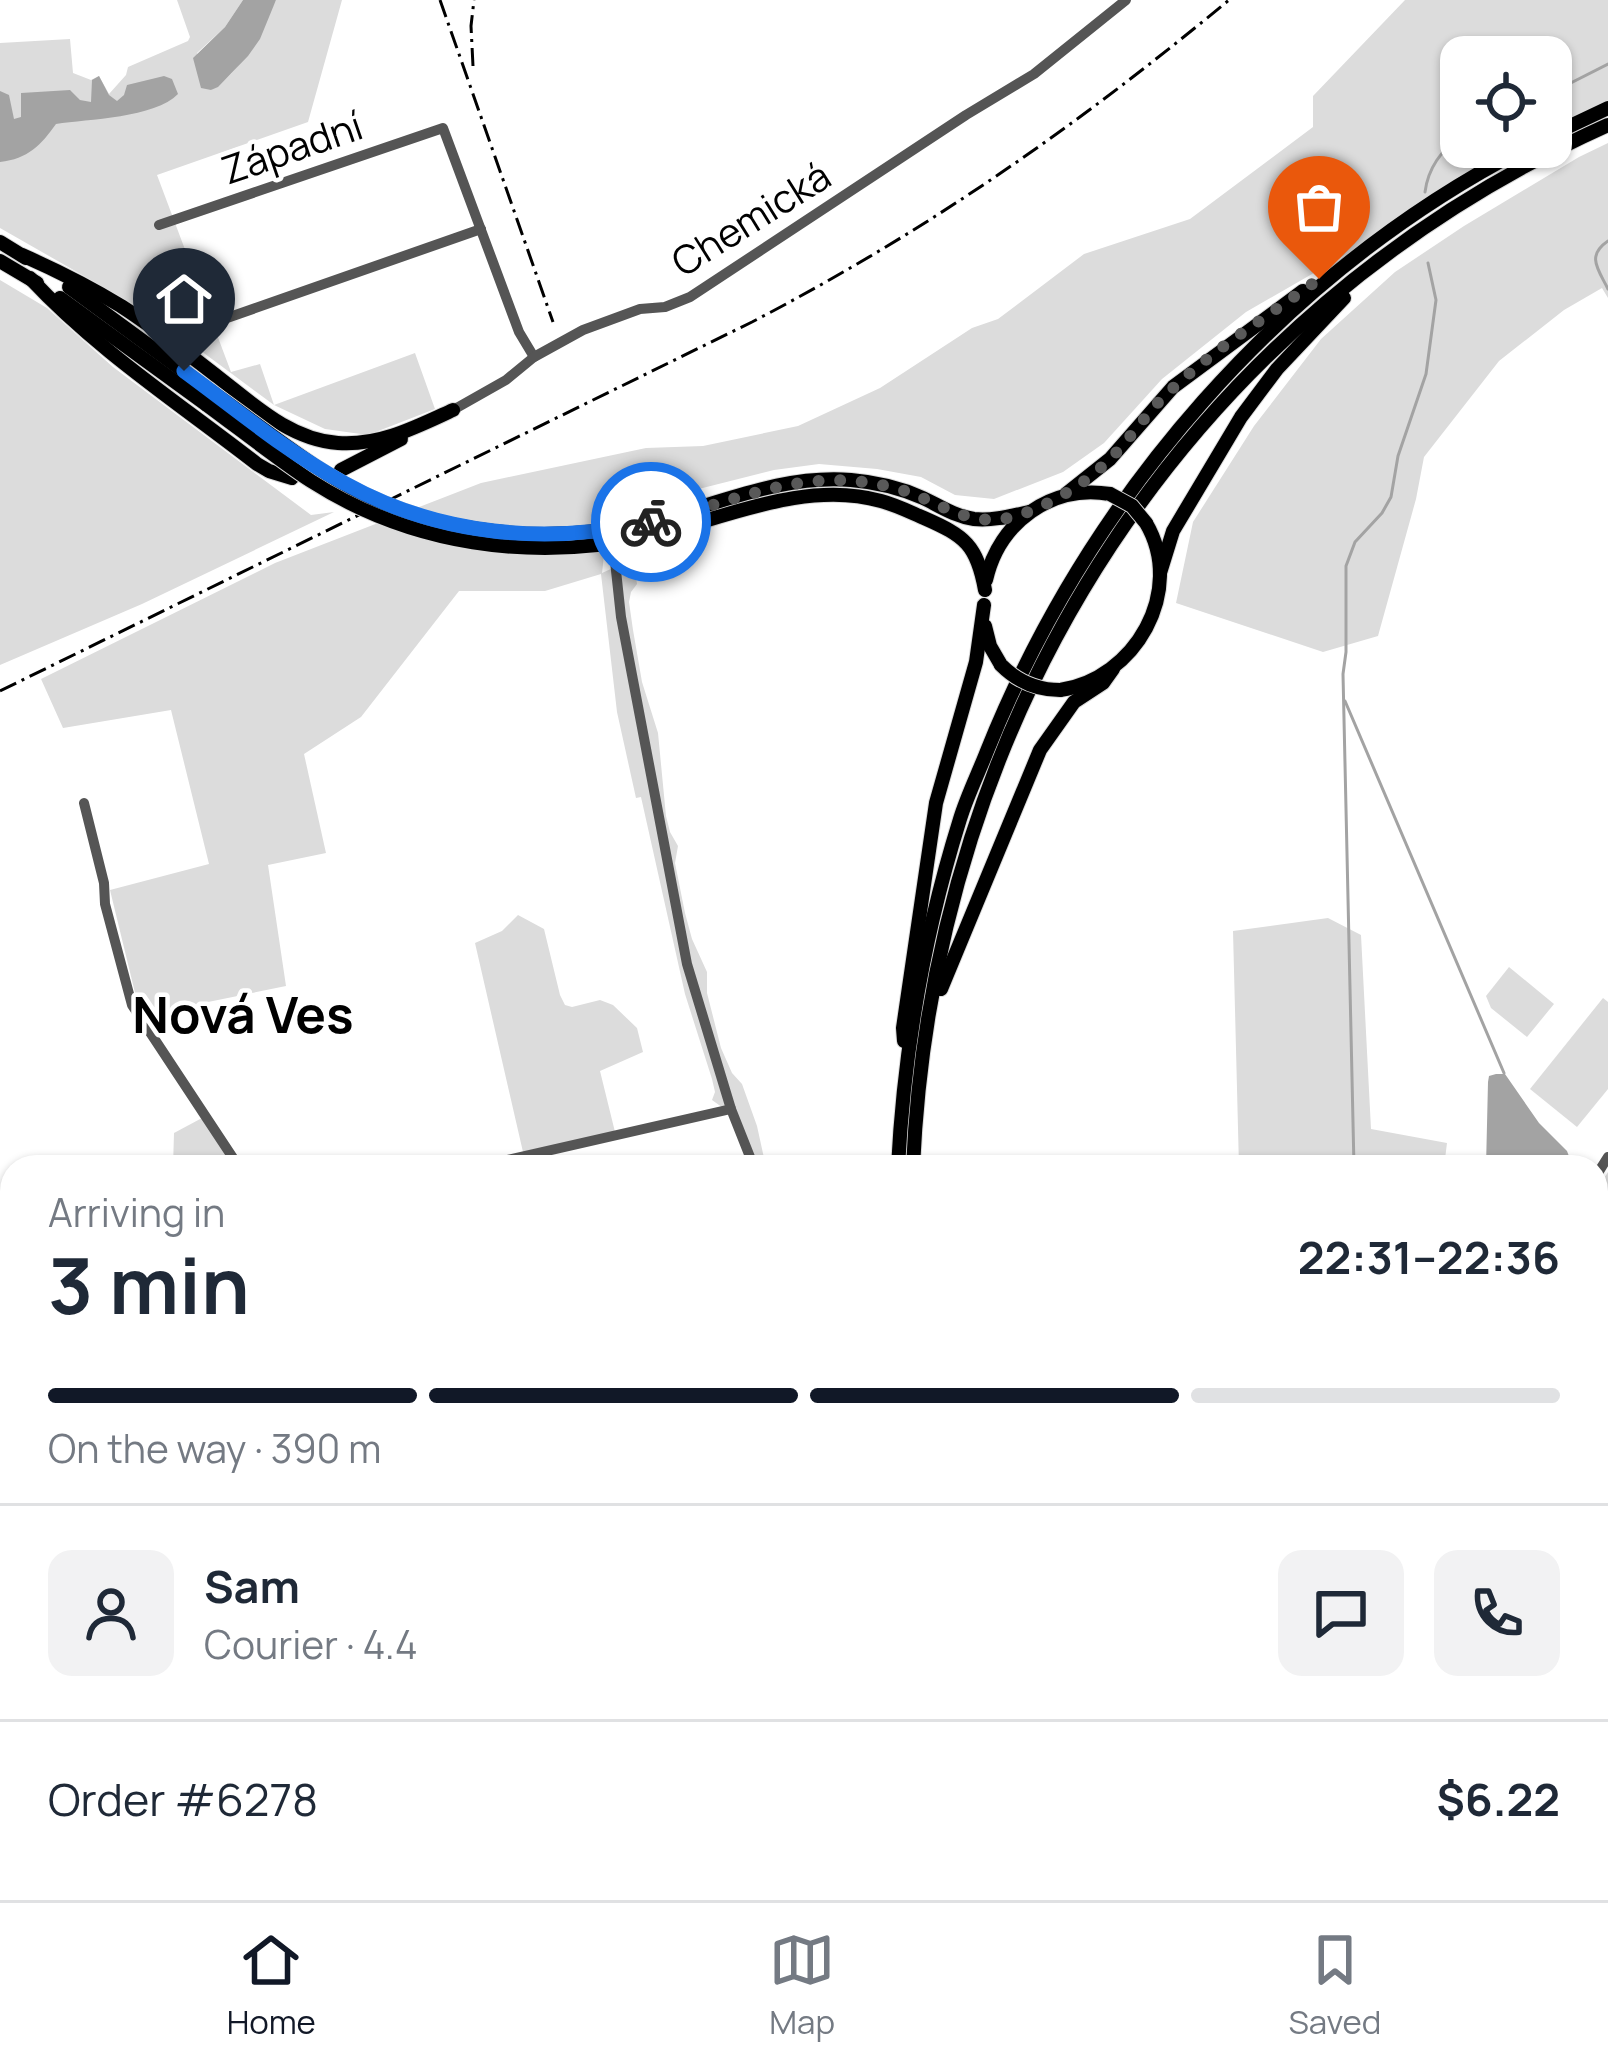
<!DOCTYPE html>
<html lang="en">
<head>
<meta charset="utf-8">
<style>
  :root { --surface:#fff; --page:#f2f2f3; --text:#1f2937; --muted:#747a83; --line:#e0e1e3; --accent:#111827 }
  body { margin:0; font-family:Manrope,sans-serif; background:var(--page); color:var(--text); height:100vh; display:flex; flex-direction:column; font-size:45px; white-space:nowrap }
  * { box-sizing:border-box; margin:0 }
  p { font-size:39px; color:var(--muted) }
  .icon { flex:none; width:66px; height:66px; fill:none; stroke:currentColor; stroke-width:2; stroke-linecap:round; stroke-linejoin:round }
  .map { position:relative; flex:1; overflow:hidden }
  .sheet { position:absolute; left:0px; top:1155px; width:1608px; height:747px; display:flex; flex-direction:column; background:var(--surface); border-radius:36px 36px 0 0; box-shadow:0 3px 9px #0004 }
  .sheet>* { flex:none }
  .buttons { position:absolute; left:1440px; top:36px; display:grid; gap:24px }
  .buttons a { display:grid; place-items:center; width:132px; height:132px; border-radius:24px; background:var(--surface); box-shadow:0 3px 9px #0004; font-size:60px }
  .pin { position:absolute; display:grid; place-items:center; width:102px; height:102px; color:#fff; margin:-123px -51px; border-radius:50% 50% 50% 0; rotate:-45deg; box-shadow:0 0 12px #0007 }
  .pin .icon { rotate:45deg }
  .courier { position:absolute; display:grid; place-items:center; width:120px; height:120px; margin:-60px; border:9px solid #1a73e8; border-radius:50%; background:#fff; color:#222; box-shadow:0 3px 15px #0007 }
  .overview em { font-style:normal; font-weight:700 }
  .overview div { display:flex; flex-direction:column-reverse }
  .overview { display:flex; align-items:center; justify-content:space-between; height:204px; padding:0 48px }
  h1 { font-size:78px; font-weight:700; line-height:90px }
  .bar { display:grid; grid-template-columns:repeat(4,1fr); gap:18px 12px; align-content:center; height:144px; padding:0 48px }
  .bar i { height:15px; border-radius:9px; background:var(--line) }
  .bar .selected { background:var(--accent) }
  .bar p { grid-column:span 4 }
  .line { display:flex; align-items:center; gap:30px; padding:0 48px; border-top:3px solid var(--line) }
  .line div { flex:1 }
  .round { display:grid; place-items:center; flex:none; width:126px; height:126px; border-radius:24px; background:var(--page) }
  .dock { display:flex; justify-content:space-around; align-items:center; height:168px; border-top:3px solid var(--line); background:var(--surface); font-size:33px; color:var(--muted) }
  .dock a { display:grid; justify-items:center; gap:6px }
  .dock .selected { color:var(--accent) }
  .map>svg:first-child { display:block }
</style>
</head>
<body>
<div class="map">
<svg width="1608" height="1900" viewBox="0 0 1608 1900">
  <rect width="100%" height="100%" fill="#fff"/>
  <!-- green -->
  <g fill="#dcdcdc">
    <path d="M177,0h66l-18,27 -28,26 14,37c34,-21 47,-56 65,-90h66l-34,122 -151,53 74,197 29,-8 14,41 141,-52 20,56 -67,26 -43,-6 -51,-24 -120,-89 -154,-88v-185l70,-4 3,34 18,7 8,-4 10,18 17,-19 2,-8 60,-26 2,-4z"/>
    <polygon points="1405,0 1608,0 1608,100 1551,126 1551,57 1461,57 1461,147 1511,147 1445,186 1352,251 1246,312 1162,379 1104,443 1063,472 994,499 955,495 921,477 877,469 819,464 774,470 667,497 642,514 633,515 606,537 602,573 633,559 637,584 631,592 629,602 633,630 642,682 658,733 666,816 670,832 678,846 675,863 685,913 692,939 707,972 707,993 721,1048 732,1073 742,1084 757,1126 766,1167 754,1167 733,1115 712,1100 715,1092 712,1079 685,994 641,797 636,798 617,712 601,574 545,591 459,591 361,717 304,754 326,853 268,865 286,986 149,1014 137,1001 110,890 209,864 171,710 63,728 41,679 275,563 481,483 646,448 703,446 798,426 880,388 972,328 998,319 1084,254 1190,219 1313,127 1313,96"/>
    <polygon points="1608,143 1608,298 1602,288 1564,310 1499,361 1424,457 1416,499 1378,636 1323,652 1176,603 1193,522 1254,426 1321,339 1395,272 1464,226 1579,157"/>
    <polygon points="0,280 47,308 113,367 311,515 334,512 142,604 0,665"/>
    <polygon points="518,915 544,929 560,995 565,1005 572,1007 600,1000 613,1005 637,1028 643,1052 600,1071 615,1132 523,1152 475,943 502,931"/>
    <polygon points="1328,918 1361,935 1371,1129 1447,1143 1444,1167 1239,1167 1233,931"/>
    <polygon points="1509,967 1554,1004 1527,1037 1491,1008 1486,996"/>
    <polygon points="1603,998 1608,1002 1608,1089 1577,1127 1530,1089"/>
    <polygon points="202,1118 234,1167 173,1167 174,1133"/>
    <polygon points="1608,1172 1608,1476 1596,1479 1596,1191"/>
    <polygon points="1608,1505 1608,1601 1596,1620 1596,1508"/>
    <polygon points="1608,1654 1608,1749 1596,1742 1596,1673"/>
    <polygon points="0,1804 12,1804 12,1890 153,1890 117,1900 0,1900"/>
    <polygon points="296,1890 1038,1890 1041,1900 285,1900 282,1894"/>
    <polygon points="1186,1890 1423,1890 1416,1900 1158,1900"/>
  </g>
  <!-- water -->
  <g fill="#a3a3a3">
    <polygon points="243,0 276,0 260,39 248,56 218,87 211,90 201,88 193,58 225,27"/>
    <path d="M99,76l10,19 8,6 7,-6 3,-10 37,-9 8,3 6,15c-23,24 -90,25 -122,30 -15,21 -28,35 -56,38v-71l9,4 5,24 7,-2v-24l49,-3 10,10 11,2 1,-22z"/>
    <polygon points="1496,1074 1505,1074 1539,1123 1567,1151 1573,1167 1486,1167 1488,1082 1489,1076"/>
  </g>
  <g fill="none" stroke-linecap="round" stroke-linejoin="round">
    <!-- stream -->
    <g stroke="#a3a3a3" stroke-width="3">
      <polyline points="1551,93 1608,64"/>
      <path d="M1425,192c3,-23 16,-43 36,-54"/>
      <path d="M1608,241c-22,15 -10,28 0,48"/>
      <polyline points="1345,701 1504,1073"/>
      <polyline points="1354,1167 1343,674 1346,652 1346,566 1355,542 1382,513 1391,497 1398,456 1426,374 1436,300 1428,263"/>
      <polyline points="239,1895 245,1900"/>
    </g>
    <defs>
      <g id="major">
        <polyline points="1551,135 1608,108"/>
        <polyline points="0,242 26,258"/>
        <path d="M22,255c34,15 68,32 99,51 34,22 66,47 97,71 36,28 73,63 120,66 42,3 78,-16 115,-33"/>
        <polyline points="0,261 37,283"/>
        <path d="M30,278c67,72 150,126 227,186l12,7 23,7"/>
        <polyline points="69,287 215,394"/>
        <polyline points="60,298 207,405"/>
        <polyline points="341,470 401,439"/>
        <polyline points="1066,494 1110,459 1173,387 1303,291"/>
        <path d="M644,523c68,-16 135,-49 207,-43 24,2 50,8 72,18 17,8 31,18 51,21 18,2 37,-3 55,-7"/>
        <path d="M647,537c74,-17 157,-58 234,-36 15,4 29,11 43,17 41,18 53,27 61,72"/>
        <polyline points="1160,573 1173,531 1241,417 1277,369 1344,298"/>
        <path d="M986,580c13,-58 66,-96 124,-86"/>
        <polyline points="985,626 990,646 1001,665"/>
        <path d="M1060,690c75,-11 126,-99 86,-167"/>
        <polyline points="941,989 1040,750 1074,702 1103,683 1113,669"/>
        <polyline points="904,1041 903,1028 936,803 976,662 984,605"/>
        <path d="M898,1167c6,-118 27,-236 62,-348 7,-23 18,-45 27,-68 102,-254 295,-478 540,-604"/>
        <path d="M913,1167c20,-456 276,-854 695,-1042"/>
        <polyline points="1596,1492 1608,1490"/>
        <polyline points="0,1766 12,1765"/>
        <polyline points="0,1794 12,1793"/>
        <polyline points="1050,1890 1053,1900"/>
        <polyline points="1074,1890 1077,1900"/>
      </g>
    </defs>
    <!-- major casing -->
    <use href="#major" stroke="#dbdbdb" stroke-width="16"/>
    <!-- minor -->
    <g stroke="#555" stroke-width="10">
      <polyline points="159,225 443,128 519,332 534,357"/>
      <polyline points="227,318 481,229"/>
      <polyline points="453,410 506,380 534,357 583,330 640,309 665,307 690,297 966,115 1034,74 1126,0"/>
      <polyline points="611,520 614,513"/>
      <polyline points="614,552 621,617 687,964 731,1109 754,1167"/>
      <polyline points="84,803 104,883 105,904 132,1005 239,1167"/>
      <polyline points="477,1167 731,1109"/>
      <polyline points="1596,1176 1608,1157"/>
      <polyline points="1596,1641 1608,1622"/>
      <polyline points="2,1687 12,1666"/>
      <polyline points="154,1900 181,1892"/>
      <polyline points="204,1900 235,1890"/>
      <polyline points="1432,1900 1438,1890"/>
    </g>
    <!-- major -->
    <use href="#major" stroke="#000" stroke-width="14"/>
    <!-- tram -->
    <g stroke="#000" stroke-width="3">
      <polyline points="1596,1491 1608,1488"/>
      <polyline points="0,1778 12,1777"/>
      <polyline points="1064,1890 1067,1900"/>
    </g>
    <!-- rail -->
    <g stroke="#000" stroke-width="3" stroke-dasharray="18 6 3 6" stroke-linecap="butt">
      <polyline points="440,0 553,322"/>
      <polyline points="473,66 471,26 474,0"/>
      <path d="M0,691l752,-369c175,-91 325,-196 477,-322"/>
    </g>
    <defs>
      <g id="major-bridge">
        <path d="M215,394c35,25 70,52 106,76 95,62 213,77 323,53"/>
        <path d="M207,405c34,25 68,52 104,76 100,64 220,81 336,56"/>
        <polyline points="1110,494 1132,506 1146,523"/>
        <path d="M1001,665c17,17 36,25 59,25"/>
      </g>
    </defs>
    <!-- major-bridge casing -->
    <use href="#major-bridge" stroke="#dbdbdb" stroke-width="16" stroke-linecap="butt"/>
    <!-- major-bridge -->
    <use href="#major-bridge" stroke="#000" stroke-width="14"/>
  </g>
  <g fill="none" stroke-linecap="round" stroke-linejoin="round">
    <!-- done -->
    <path stroke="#595959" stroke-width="12" stroke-dasharray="0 21.6" d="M651,522c83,-19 152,-57 240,-35 53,13 79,49 139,24 30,-12 60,-31 83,-55 21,-22 37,-48 60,-68 44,-41 98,-74 146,-109"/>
    <!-- route -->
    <path stroke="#1a73e8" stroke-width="15" d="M184,371c52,38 103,81 160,112 95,53 202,62 307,39"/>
  </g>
  <g text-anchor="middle" stroke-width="9" stroke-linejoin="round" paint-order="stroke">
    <!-- street labels -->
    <g font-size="39" fill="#000" stroke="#fff">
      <text transform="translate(292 148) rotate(-19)" y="14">Západní</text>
      <text transform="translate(751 219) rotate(-32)" y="14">Chemická</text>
    </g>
    <!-- district labels -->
    <g font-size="51" font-weight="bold" fill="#000" stroke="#fff">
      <text x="243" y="1033">Nová Ves</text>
    </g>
  </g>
</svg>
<div class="buttons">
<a><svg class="icon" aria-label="locate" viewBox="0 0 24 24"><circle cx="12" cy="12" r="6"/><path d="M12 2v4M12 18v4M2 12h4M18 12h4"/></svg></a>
</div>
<div class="pin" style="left:1319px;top:279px;background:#ea580c"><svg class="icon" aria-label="bag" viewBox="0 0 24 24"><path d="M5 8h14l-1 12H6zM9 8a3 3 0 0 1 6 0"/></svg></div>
<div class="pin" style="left:184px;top:371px;background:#1f2937"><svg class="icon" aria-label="home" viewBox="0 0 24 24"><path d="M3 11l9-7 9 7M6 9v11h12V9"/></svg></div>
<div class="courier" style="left:651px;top:522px"><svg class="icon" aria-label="bike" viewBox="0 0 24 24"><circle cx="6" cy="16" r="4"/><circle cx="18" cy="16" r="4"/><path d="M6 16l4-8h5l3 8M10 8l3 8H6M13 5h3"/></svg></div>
<section class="sheet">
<div class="overview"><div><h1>3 min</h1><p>Arriving in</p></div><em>22:31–22:36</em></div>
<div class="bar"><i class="selected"></i><i class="selected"></i><i class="selected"></i><i></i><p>On the way · 390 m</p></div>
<div class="line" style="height:216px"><a class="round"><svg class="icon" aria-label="person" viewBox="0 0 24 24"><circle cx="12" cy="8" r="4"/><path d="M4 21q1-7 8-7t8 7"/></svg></a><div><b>Sam</b><p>Courier · 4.4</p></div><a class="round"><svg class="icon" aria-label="chat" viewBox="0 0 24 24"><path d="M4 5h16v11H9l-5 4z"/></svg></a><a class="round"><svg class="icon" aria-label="phone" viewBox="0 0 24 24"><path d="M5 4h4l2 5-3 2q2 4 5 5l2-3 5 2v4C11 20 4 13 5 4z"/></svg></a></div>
<div class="line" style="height:156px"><div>Order #6278</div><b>$6.22</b></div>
</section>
</div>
<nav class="dock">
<a class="selected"><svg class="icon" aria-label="home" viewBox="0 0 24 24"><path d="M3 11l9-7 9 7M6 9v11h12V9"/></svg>Home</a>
<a><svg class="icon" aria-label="map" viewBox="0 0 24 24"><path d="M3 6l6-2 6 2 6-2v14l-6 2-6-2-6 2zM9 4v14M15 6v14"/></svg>Map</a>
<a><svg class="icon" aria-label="saved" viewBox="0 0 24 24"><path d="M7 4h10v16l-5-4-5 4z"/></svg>Saved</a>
</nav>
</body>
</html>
